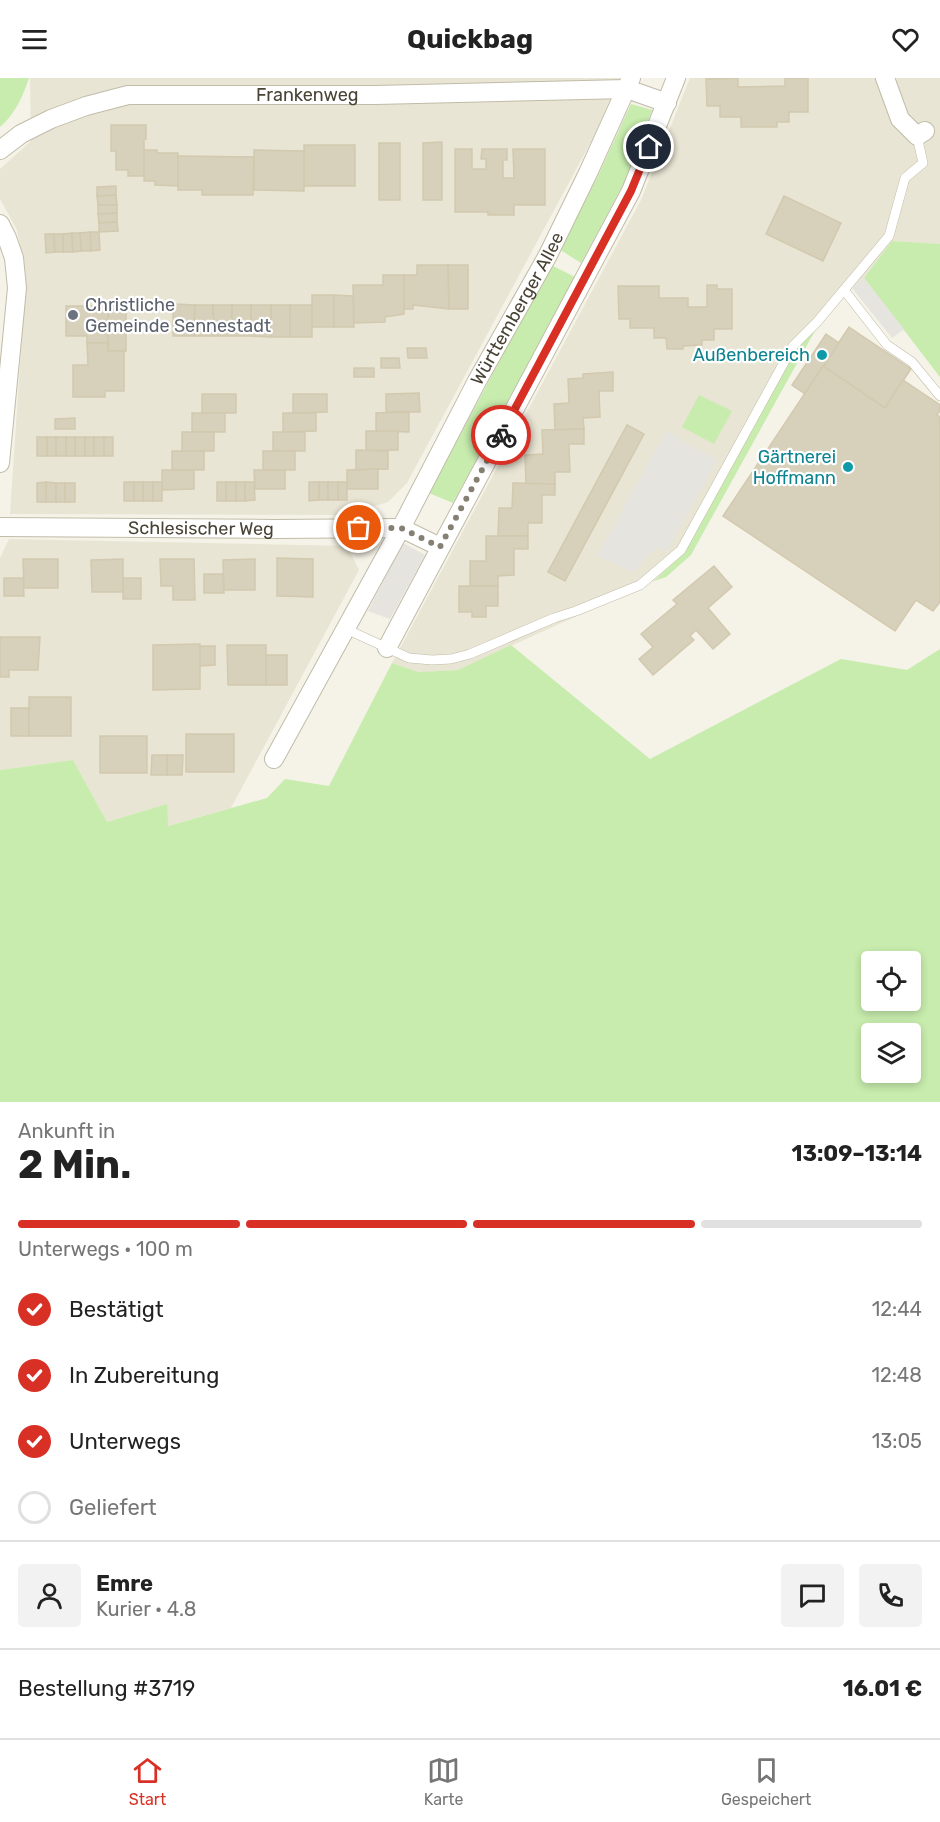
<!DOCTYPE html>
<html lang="de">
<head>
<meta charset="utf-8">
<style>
  :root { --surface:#fff; --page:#f2f2f2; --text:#222; --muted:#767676; --line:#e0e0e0; --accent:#d93025 }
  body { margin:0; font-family:Rubik,sans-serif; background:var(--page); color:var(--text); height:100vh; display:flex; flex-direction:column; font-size:22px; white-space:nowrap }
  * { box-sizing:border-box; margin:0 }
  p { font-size:20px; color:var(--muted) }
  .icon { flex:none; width:33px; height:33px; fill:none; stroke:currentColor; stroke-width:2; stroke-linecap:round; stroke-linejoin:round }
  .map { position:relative; height:1024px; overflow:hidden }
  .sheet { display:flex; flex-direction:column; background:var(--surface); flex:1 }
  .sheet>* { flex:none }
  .controls { position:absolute; left:861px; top:873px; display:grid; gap:12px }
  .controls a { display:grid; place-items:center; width:60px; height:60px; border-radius:6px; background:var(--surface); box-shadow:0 3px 9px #0003; font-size:30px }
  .pin { position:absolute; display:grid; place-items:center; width:51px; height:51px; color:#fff; margin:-26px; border:3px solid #fff; border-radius:50%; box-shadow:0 2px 6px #0007 }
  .courier { position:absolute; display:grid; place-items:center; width:60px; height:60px; margin:-30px; border:4px solid #d93025; border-radius:50%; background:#fff; color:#222; box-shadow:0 2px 8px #0007 }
  .head em { font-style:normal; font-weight:700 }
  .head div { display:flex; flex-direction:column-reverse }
  .head { display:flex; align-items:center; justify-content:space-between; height:102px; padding:0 18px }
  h1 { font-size:39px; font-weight:700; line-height:45px }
  .bar { display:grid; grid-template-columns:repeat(4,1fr); gap:9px 6px; align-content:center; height:72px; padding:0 18px }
  .bar i { height:8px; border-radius:4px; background:var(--line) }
  .bar .on { background:var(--accent) }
  .bar p { grid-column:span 4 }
  .line { display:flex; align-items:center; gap:15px; padding:0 18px; border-top:2px solid var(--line) }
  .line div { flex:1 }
  .round { display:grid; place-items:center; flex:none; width:63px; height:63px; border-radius:6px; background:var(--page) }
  ol { padding:0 18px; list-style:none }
  li { display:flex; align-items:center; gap:18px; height:66px }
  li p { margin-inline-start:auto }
  li .icon { padding:6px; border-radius:50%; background:var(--accent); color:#fff; stroke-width:4 }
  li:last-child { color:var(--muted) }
  li i { width:33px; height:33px; border:3px solid var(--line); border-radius:50% }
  header { display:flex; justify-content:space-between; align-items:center; height:78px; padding:0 18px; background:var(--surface); font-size:27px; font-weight:700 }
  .tabs { display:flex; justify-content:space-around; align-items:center; height:84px; border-top:2px solid var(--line); background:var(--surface); font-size:16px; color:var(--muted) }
  .tabs a { display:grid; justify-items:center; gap:3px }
  .tabs .on { color:var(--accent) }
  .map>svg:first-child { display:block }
</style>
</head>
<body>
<header><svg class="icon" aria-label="menu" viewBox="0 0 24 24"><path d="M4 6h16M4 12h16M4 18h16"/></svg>Quickbag<svg class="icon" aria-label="heart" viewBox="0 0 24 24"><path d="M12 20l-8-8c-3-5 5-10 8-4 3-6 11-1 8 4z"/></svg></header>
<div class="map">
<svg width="940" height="1024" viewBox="0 0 940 1024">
  <rect width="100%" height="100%" fill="#f5f2e7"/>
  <!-- residential -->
  <g fill="#e9e5d4">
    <polygon points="30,0 619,0 593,60 407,405 388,424 345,437 10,436 26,198 17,152 0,121 0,91 31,63"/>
    <polygon points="690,0 940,0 940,166 892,163 864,200 852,210 817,249 683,476 654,503 458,592 418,594 392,585 641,122"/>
    <polygon points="9,461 347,468 359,492 231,730 167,748 167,726 107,744 73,682 0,692 0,480"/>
  </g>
  <!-- green -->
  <g fill="#c7ecad" fill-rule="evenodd">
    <path d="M0,0h29c-6,18 -14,36 -29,49z"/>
    <polygon points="631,26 652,32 626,101 581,185 559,171 596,102"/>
    <polygon points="892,163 940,166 940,299 864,200"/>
    <polygon points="551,187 575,199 453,425 429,415"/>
    <polygon points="817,249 691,477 666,499 654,503 683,476 797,270"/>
    <polygon points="699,317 732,333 714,366 682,349"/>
    <path d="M511,567l139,114 191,-100 66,11 33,-21v453h-940v-332l73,-10 34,62 60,-18 1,22 99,-28 18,-19 44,7 63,-123 26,9 40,-2zM872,884h38v38h-38zM872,956h38v38h-38z"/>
  </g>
  <!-- parking -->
  <g fill="#e5e4df">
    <polygon points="864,200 904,251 892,260 852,210"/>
    <polygon points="666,353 717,382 667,474 657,469 633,494 597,478"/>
    <polygon points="403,465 425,477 390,541 368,533"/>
  </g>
  <!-- building -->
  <g fill="#d7d0bb" stroke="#d2c9ae" stroke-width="1.5">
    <polygon points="738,0 738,9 785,8 785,0 808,0 808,34 789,34 789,44 777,44 777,49 741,49 741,39 720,39 720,28 707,28 706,1"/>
    <polygon points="111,47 146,47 146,61 144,61 144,98 128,98 128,92 116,92 116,73 111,73"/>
    <polygon points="442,64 442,122 423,122 423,65"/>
    <rect x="379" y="65" width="21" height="57"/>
    <rect x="304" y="67" width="51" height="41"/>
    <polygon points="455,71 472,71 472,91 486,91 486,81 481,81 482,71 507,71 507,82 503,82 503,100 514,100 513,71 545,71 545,127 514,127 514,137 488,137 488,134 455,134"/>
    <polygon points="144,72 157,72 157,75 178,75 178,108 155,107 155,103 144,103"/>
    <polygon points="254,72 304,73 304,113 254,112"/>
    <polygon points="178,78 254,79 253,117 202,117 202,112 178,112"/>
    <polygon points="116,108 116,117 97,118 97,109"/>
    <polygon points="116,117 117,127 98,127 97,118"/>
    <polygon points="784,118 841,145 823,183 766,156"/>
    <polygon points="98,127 117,127 117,135 98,136"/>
    <polygon points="117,135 117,144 99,145 98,136"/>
    <polygon points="117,144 118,153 99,154 99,145"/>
    <polygon points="90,154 99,154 100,172 91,173"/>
    <polygon points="90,154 91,173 81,173 80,155"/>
    <polygon points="72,155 73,174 63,174 63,156"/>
    <polygon points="72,155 80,155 81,173 73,174"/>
    <polygon points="45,156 54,156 55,174 46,175"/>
    <polygon points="54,156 63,156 63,174 55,174"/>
    <polygon points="417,187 448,187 449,231 413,227 413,231 404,231 404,197 417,197"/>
    <polygon points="448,187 468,187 468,231 449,231"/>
    <polygon points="383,197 404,197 404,236 385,239 385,244 354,245 353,207 383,207"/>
    <polygon points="707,207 717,207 717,211 732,211 732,251 714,251 714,262 702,262 702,267 683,268 683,271 667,271 666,260 654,260 654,250 630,250 630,241 619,241 618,208 659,208 659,220 688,220 688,229 707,229"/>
    <rect x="312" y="217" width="22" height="32"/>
    <polygon points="334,217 353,218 354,249 334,249"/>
    <polygon points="173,226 195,227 194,258 173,258"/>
    <rect x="108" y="227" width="18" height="46"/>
    <polygon points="195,227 213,227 214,258 194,258"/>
    <polygon points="213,227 232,227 232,258 214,258"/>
    <rect x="232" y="227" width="19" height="31"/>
    <polygon points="251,227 271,227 271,259 251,258"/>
    <rect x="271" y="227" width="19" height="32"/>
    <rect x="290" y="227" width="22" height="32"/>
    <polygon points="66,228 108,228 108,265 87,265 87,258 66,258"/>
    <polygon points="849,249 911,291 885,330 823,288"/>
    <polygon points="826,256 839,265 805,316 792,307"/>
    <polygon points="87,265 108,265 108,273 124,273 124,313 105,313 105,319 73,319 73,287 88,287"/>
    <polygon points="407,270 426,270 427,280 408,280"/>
    <polygon points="381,280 399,280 400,290 381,290"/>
    <polygon points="823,288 885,330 903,302 940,327 940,333 937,337 940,339 940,524 933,533 916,522 895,553 723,438"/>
    <rect x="354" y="290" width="20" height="9"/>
    <polygon points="613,294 613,313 599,313 600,339 583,340 584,351 555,352 554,326 569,325 568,301 583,300 583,296"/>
    <polygon points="419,315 420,334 386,334 386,316"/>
    <rect x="202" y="316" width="34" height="19"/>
    <polygon points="293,316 327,316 327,334 293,335"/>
    <polygon points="409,334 409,354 376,353 376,335"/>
    <rect x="192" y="335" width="33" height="19"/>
    <polygon points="283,335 316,335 316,353 283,354"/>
    <polygon points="75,340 75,351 55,351 55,341"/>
    <polygon points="627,347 644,356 565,503 548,494"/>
    <polygon points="584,351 584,366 569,366 570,394 555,394 555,406 526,406 525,377 543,376 542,352"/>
    <polygon points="366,353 398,353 398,372 366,373"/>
    <rect x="182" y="354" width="32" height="19"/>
    <rect x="273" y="354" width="32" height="19"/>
    <rect x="37" y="359" width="10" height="19"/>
    <rect x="47" y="359" width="9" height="19"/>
    <rect x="56" y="359" width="10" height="19"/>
    <rect x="66" y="359" width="9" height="19"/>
    <rect x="75" y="359" width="10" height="19"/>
    <rect x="85" y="359" width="9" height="19"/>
    <rect x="94" y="359" width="10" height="19"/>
    <rect x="104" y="359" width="9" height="19"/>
    <polygon points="356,372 388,373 388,391 356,392"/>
    <rect x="172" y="373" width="32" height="19"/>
    <rect x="263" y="373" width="32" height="19"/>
    <polygon points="378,391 378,411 347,411 347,392"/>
    <polygon points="162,392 194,392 194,411 162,412"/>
    <polygon points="254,392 285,392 285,411 255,411"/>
    <polygon points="46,404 56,405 56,424 46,424"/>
    <polygon points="46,404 46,424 37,424 37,405"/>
    <rect x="124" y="404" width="10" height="19"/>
    <rect x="134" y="404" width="9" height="19"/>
    <rect x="143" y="404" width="10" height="19"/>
    <rect x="153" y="404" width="9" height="19"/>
    <rect x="217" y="404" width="9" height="19"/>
    <rect x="226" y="404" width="10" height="19"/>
    <rect x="236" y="404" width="9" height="19"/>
    <polygon points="245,404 254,404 255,422 245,423"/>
    <polygon points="309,404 319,404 319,422 309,423"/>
    <rect x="319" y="404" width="9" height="18"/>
    <rect x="328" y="404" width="10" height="18"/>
    <rect x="338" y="404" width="9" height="18"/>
    <rect x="56" y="405" width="9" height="19"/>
    <rect x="65" y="405" width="10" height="19"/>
    <polygon points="513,405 555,406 555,417 542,417 542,445 528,445 528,458 498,458 499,430 512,430"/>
    <polygon points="486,458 528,458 528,471 514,471 514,497 498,498 498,508 470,508 470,483 486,483"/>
    <polygon points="277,480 313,481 313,519 277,518"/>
    <polygon points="23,481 58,481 58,510 24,510"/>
    <polygon points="123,481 123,514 92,514 91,482"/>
    <polygon points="160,481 194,481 195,522 173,522 173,508 161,508"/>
    <polygon points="255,481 255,512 224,512 223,482"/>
    <polygon points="714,488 732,509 708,530 730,556 713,571 696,552 690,558 694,562 653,597 639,581 653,569 641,556 677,526 673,522"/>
    <polygon points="204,496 223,496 224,515 204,515"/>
    <polygon points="4,500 23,500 24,518 4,518"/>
    <rect x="123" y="500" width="18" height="21"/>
    <polygon points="459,508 498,508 498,528 486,528 486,539 472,539 472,534 459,534"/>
    <polygon points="0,559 40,559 38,592 9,592 9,599 0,599"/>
    <polygon points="200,566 200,611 153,612 153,567"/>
    <polygon points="227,567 266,567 266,607 228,607"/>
    <polygon points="200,568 215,568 215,587 200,588"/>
    <rect x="266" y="577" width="21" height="30"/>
    <rect x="29" y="619" width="42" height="39"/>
    <rect x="11" y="630" width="18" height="28"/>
    <rect x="186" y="656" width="48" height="38"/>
    <rect x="100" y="658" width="47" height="37"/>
    <polygon points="152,677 167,677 167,697 151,697"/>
    <polygon points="167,677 183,677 182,697 167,697"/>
  </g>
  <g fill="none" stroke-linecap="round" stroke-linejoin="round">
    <defs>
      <g id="lane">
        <polyline points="844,212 887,267 912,284 940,318"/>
        <polyline points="346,551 409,580 432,582 451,581 470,576 554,540 576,533 640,507 681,472 793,268 817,244 889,158 905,100 923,85 917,58"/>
      </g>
      <g id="street">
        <polyline points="885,0 900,41 917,58 925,53"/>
        <path id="s1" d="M0,72l21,-16 30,-15 35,-13 42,-11h248l251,-6 40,14"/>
        <polyline points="0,146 7,160 14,180 17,210 0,385"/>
        <path id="s2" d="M0,449l275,2 126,-1 39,19"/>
        <polyline points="387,570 631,113 676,0"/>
        <path id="s3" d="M274,681l127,-231 76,-147 71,-126 40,-82 43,-95"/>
      </g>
    </defs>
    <!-- lane casing -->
    <use href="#lane" stroke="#c1bca8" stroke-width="10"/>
    <!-- street casing -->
    <use href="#street" stroke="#c1bca8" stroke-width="20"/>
    <!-- lane -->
    <use href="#lane" stroke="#fff" stroke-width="9"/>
    <!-- street -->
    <use href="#street" stroke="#fff" stroke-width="18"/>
  </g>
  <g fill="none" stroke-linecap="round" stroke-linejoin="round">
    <!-- done -->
    <polyline stroke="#858073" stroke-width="6" stroke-dasharray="0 10.8" points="359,450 401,450 440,469 501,357"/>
    <!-- route -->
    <polyline stroke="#d93025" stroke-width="8" points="501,357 631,113 649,69"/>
  </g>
  <!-- markers -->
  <circle fill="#6b7280" stroke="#fff" stroke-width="2" cx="73" cy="237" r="6"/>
  <g fill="#0f9aa8" stroke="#fff" stroke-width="2">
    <circle cx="822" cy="277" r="6"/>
    <circle cx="848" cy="389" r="6"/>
  </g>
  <g text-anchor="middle" stroke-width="4.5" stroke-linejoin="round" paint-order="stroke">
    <!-- street labels -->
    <g font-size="18" fill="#484335" stroke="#fff">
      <text dy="6" stroke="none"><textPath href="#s1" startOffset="320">Frankenweg</textPath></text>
      <text dy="6" stroke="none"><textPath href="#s3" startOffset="512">Württemberger Allee</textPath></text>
      <text dy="6" stroke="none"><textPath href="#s2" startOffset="201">Schlesischer Weg</textPath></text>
    </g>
    <!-- worship labels -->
    <g font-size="18" fill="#5b616d" stroke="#fff" text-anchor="start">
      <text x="85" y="233">Christliche<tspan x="85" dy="21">Gemeinde Sennestadt</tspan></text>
    </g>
    <!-- culture labels -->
    <g font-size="18" fill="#0d838f" stroke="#fff" text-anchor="end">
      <text x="810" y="283">Außenbereich</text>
      <text x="836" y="385">Gärtnerei<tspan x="836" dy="21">Hoffmann</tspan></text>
    </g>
  </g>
</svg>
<div class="controls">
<a><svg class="icon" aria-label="locate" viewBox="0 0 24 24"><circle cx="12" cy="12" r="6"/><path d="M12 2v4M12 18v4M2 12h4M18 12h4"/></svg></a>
<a><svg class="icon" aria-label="layers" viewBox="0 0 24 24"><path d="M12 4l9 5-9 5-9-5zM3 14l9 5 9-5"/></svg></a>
</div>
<div class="pin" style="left:359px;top:450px;background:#ea580c"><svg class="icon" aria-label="bag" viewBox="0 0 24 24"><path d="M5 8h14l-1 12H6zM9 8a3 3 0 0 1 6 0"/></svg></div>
<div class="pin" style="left:649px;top:69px;background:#1f2937"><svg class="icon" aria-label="home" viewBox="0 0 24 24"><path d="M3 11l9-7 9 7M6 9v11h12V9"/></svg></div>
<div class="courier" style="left:501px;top:357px"><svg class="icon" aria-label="bike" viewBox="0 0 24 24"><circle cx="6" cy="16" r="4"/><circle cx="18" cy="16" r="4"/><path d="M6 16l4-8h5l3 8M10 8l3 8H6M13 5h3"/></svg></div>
</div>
<section class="sheet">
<div class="head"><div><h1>2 Min.</h1><p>Ankunft in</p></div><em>13:09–13:14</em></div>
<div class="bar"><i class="on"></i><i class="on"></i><i class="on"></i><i></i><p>Unterwegs · 100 m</p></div>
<ol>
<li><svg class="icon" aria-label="check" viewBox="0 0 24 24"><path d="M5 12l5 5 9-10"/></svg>Bestätigt<p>12:44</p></li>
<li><svg class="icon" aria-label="check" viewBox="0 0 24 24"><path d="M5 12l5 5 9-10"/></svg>In Zubereitung<p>12:48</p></li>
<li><svg class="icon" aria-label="check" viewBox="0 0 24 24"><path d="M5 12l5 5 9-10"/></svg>Unterwegs<p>13:05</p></li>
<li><i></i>Geliefert</li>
</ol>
<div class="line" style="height:108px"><a class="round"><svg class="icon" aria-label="person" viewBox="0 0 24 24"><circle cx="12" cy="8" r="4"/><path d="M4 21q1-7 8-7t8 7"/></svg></a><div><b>Emre</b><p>Kurier · 4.8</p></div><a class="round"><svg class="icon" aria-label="chat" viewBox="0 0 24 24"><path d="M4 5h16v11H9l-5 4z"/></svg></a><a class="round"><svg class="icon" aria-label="phone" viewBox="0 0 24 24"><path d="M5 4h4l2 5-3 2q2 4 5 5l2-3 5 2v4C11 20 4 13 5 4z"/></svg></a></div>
<div class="line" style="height:78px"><div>Bestellung #3719</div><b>16.01 €</b></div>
</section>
<nav class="tabs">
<a class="on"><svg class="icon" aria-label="home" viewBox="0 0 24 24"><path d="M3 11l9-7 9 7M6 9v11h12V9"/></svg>Start</a>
<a><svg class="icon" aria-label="map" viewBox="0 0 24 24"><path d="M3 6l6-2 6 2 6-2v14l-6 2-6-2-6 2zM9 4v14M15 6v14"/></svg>Karte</a>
<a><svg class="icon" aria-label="saved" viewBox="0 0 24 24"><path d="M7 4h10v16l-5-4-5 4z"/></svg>Gespeichert</a>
</nav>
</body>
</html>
